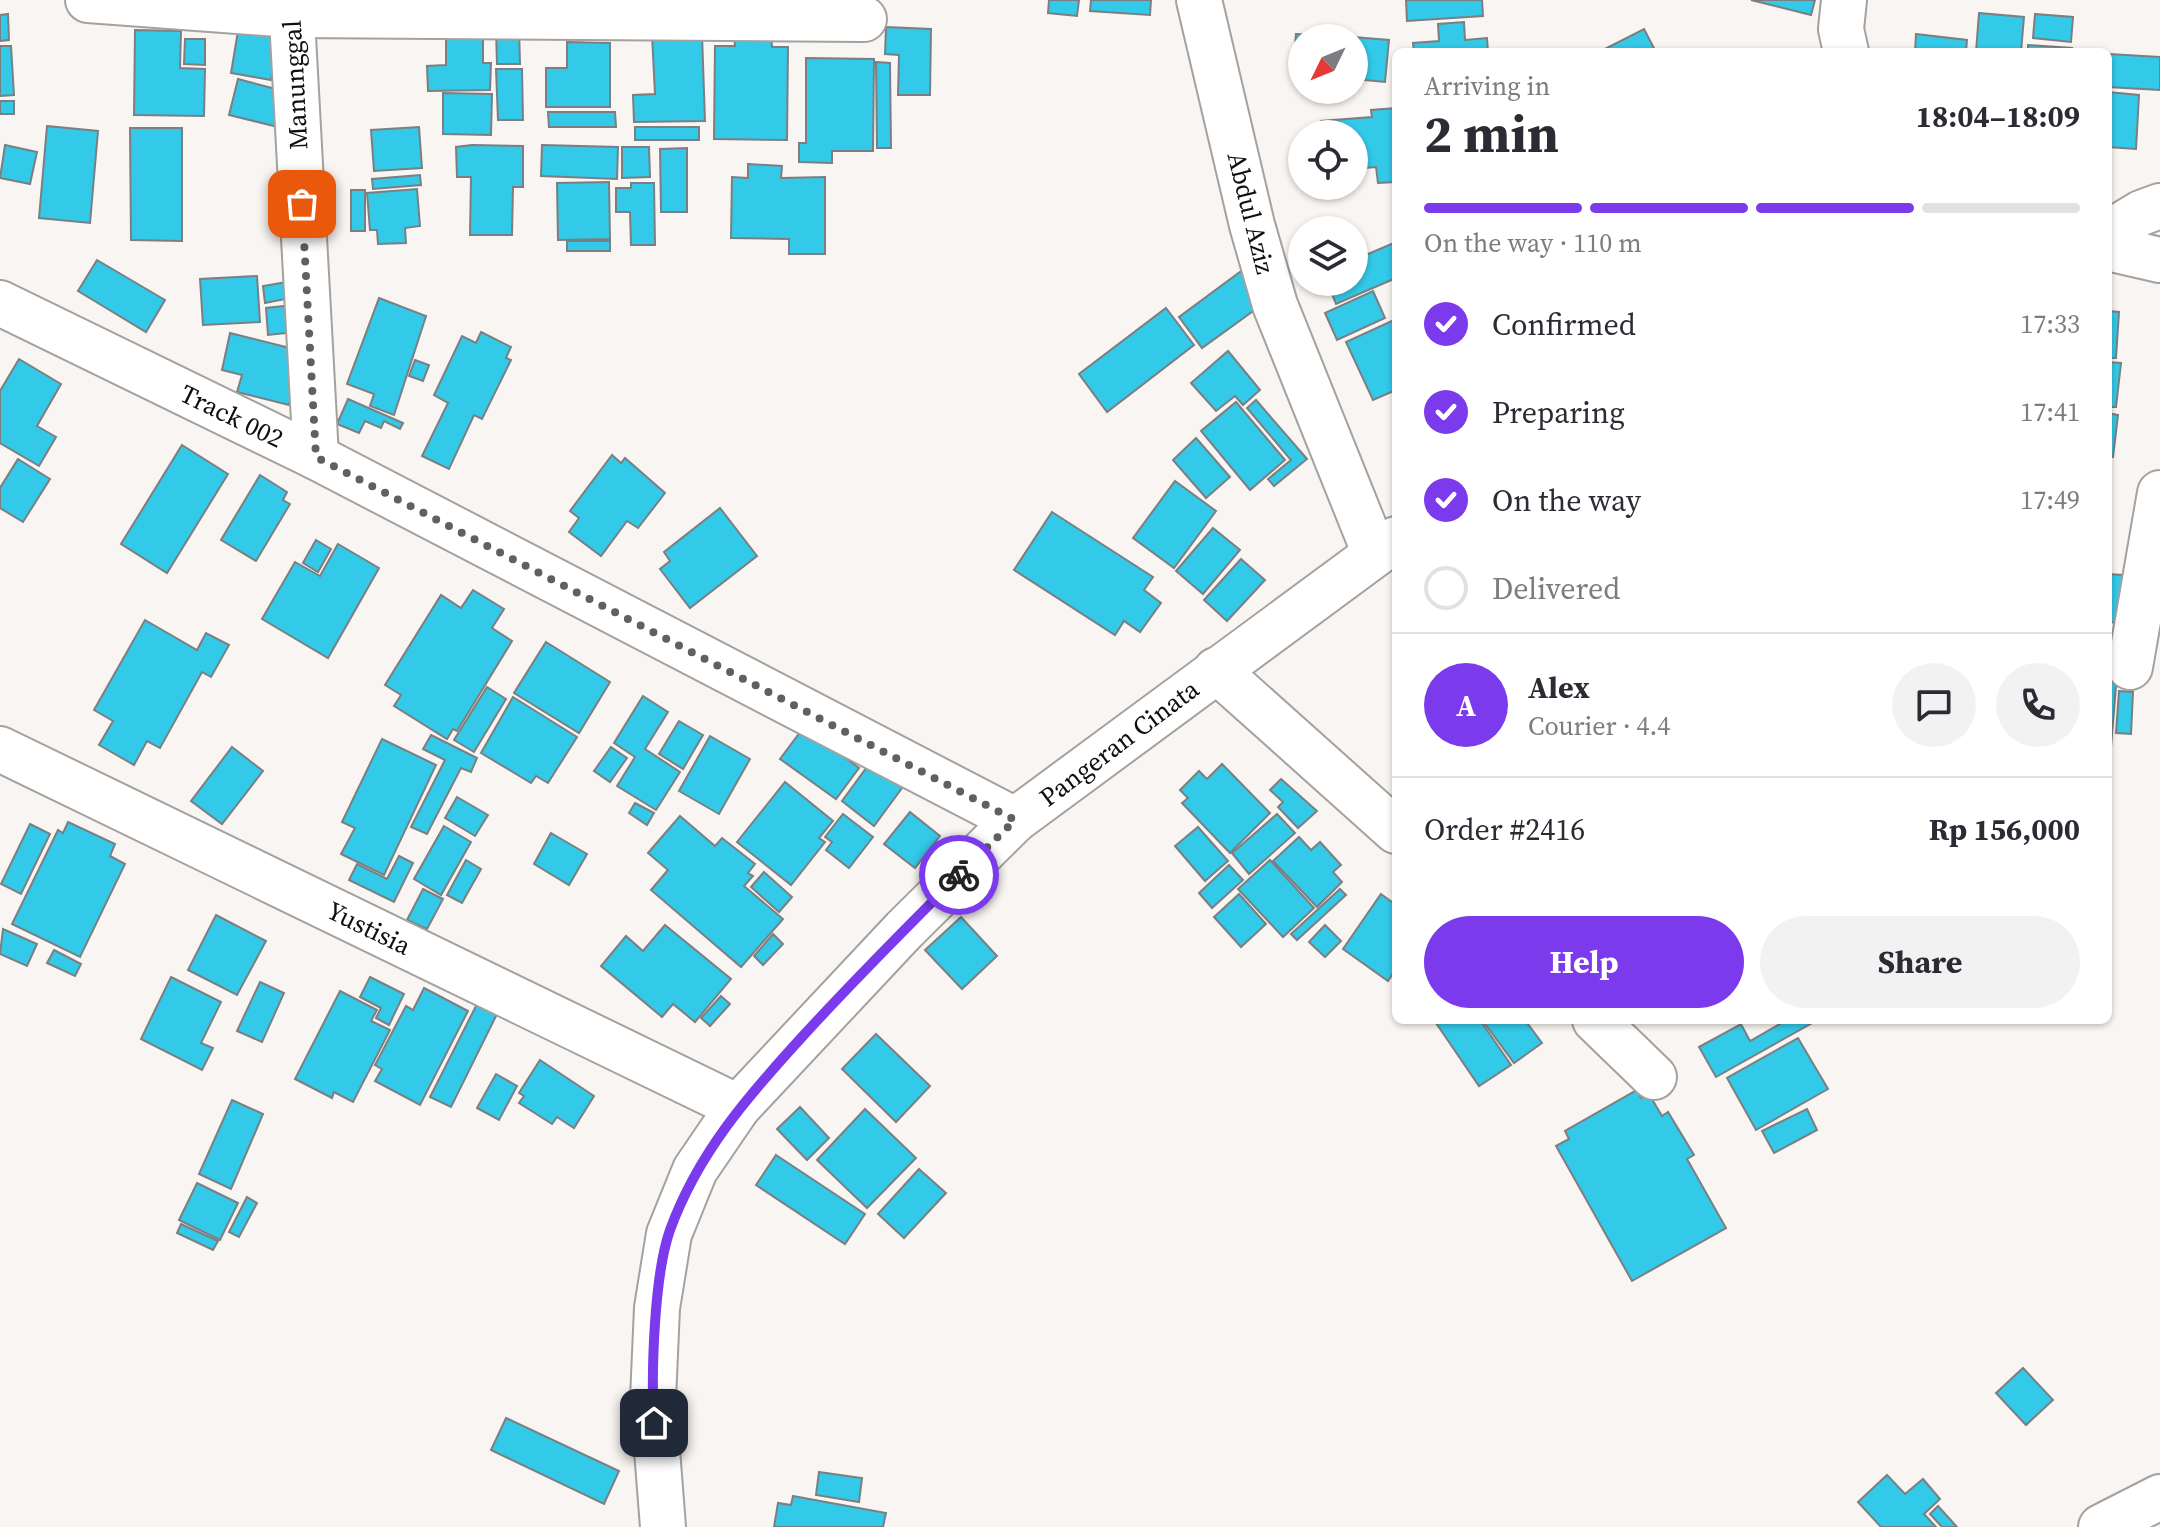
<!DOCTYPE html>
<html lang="en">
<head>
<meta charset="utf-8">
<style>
  :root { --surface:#fff; --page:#f2f2f3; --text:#2b2b33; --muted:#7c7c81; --line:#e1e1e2; --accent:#7c3aed }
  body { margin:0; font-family:"Source Serif 4",serif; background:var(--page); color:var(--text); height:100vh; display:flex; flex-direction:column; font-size:30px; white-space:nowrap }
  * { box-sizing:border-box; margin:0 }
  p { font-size:26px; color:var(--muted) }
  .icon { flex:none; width:44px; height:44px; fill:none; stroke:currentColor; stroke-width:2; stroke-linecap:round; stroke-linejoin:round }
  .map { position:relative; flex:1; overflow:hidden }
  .panel { position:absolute; left:1392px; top:48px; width:720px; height:976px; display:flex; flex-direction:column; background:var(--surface); border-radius:12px; box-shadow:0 2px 6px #0004 }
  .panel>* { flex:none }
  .needle { width:52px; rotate:227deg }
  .fabs { position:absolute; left:1288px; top:24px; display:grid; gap:16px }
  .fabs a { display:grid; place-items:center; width:80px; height:80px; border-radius:50%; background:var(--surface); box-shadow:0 2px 6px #0004; font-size:40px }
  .pin { position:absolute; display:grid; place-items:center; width:68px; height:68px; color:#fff; margin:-34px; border-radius:16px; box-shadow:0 4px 12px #0006 }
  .courier { position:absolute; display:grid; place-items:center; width:80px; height:80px; margin:-40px; border:6px solid #7c3aed; border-radius:50%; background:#fff; color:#222; box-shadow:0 2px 10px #0007 }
  .headline em { font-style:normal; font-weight:700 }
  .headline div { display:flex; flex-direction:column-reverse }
  .headline { display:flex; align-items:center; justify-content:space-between; height:136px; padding:0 32px }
  h1 { font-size:52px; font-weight:700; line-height:60px }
  .bar { display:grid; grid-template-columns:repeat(4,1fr); gap:12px 8px; align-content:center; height:96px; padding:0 32px }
  .bar i { height:10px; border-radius:6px; background:var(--line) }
  .bar .active { background:var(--accent) }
  .bar p { grid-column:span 4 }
  .line { display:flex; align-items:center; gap:20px; padding:0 32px; border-top:2px solid var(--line) }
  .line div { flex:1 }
  .round { display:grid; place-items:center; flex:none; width:84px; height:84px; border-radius:42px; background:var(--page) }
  ol { padding:0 32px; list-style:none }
  li { display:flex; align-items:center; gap:24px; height:88px }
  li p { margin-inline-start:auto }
  li .icon { padding:8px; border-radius:50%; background:var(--accent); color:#fff; stroke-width:4 }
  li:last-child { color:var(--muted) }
  li i { width:44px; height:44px; border:4px solid var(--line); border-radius:50% }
  .action { display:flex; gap:16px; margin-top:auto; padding:16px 32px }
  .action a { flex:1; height:92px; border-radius:48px; background:var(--accent); color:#fff; font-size:32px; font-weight:700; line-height:92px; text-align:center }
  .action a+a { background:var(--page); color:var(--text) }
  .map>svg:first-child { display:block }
</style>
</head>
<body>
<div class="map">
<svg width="2160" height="1527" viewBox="0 0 2160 1527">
  <rect width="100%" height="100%" fill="#f9f5f2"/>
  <!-- building -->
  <g fill="#33c9e8" stroke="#7b7f81" stroke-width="2">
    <polygon points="1049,0 1079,0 1077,16 1048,13"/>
    <polygon points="1091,0 1151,0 1150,15 1090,11"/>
    <polygon points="1406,0 1482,0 1483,16 1407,21"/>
    <polygon points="1751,0 1815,0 1811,15"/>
    <polygon points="1979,13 2024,17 2021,52 1976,52"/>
    <polygon points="8,14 9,40 0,41 0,15"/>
    <polygon points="2035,14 2073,17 2071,42 2033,38"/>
    <polygon points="1464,22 1465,40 1487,38 1488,52 1414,52 1413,43 1439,41 1438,24"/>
    <polygon points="886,27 931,29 930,95 898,95 899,55 885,54"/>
    <polygon points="519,28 520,64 497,64 496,29"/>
    <polygon points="1644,29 1656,52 1599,52"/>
    <polygon points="135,30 181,31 180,68 205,69 204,116 134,115"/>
    <polygon points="238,31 277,37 271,80 231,73"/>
    <polygon points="483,31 483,63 491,63 490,90 428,91 427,66 446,65 446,32"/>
    <polygon points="771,31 772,47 788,47 787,140 714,139 715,46 735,46 734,33"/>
    <polygon points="702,34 705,121 634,122 633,95 655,94 652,35"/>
    <polygon points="1296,34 1311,35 1302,38 1302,58 1294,57"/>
    <polygon points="1316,34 1389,40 1385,82 1354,79 1354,38 1316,38"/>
    <polygon points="1916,34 1967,40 1966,52 1915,52"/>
    <polygon points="185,39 205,39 205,65 184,64"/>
    <polygon points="567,42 610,43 610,107 546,107 546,68 567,68"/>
    <polygon points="2028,45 2072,48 2071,52 2028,52"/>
    <polygon points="0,46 11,46 14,95 0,96"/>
    <polygon points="2109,54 2160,57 2160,90 2108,87"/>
    <polygon points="806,58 874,59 873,151 832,151 832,163 799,162 799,143 806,143"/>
    <polygon points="876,62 890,63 891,148 877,148"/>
    <polygon points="496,69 522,69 523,120 498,120"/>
    <polygon points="238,79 287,92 278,127 229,115"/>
    <polygon points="2108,92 2139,95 2136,149 2108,147"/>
    <polygon points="443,93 492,94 491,135 443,134"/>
    <rect x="0" y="101" width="14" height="13"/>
    <polygon points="1396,108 1396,182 1378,183 1376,167 1354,169 1354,134 1322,134 1321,121 1372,117 1371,110"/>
    <polygon points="548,112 615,112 616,127 549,127"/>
    <polygon points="47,126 98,131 90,223 39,218"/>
    <polygon points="419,127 422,168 374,171 371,130"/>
    <rect x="635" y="127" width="64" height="13"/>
    <polygon points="130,128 182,128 182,241 131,240"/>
    <polygon points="5,145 37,152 30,184 0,178"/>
    <polygon points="472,145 523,146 523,187 513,187 512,235 470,235 471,177 457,177 456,147"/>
    <polygon points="542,145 618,147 617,179 541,176"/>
    <polygon points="622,147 649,147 650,177 622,178"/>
    <polygon points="687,148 687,212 661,212 660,149"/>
    <polygon points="748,164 782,166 781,178 825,177 825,254 789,254 789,239 731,238 732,177 748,178"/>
    <polygon points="420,175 421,185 373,189 372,179"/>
    <polygon points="609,182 610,239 558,240 557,183"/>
    <polygon points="631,183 654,183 655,245 631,245 630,212 616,212 616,188 631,188"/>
    <polygon points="417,189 420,226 405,228 406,243 378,244 377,230 370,230 367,193"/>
    <rect x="351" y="190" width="14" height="41"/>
    <rect x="567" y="241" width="43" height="10"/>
    <polygon points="1396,242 1396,278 1336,304 1327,282 1354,282 1354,260"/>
    <polygon points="97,260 165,300 146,332 78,291"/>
    <polygon points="1244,269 1267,301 1202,348 1179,317"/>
    <polygon points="257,276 260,322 203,325 200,279"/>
    <polygon points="287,282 290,298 265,303 263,286"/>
    <polygon points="1373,291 1385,318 1337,340 1325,313"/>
    <polygon points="379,298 426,316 394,415 370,406 374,394 347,384"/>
    <polygon points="292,305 295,332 268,335 266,308"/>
    <polygon points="1166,308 1194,345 1107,412 1079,374"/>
    <polygon points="2108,311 2119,312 2116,358 2108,358"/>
    <polygon points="1396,319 1396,390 1373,400 1346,342"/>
    <polygon points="481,332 511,347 506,358 511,360 482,419 474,415 449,469 422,456 448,403 434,395 462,336 476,343"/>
    <polygon points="230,333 302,351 289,405 237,392 242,375 222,370"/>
    <polygon points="1228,351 1260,390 1243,405 1235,396 1216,411 1191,383"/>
    <polygon points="19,359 61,384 37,426 56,437 39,466 0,443 0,391"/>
    <polygon points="415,360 429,365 423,381 409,376"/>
    <polygon points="2108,362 2121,363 2116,407 2108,407"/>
    <polygon points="348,399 403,423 400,429 384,421 381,428 365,421 359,433 337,424"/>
    <polygon points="1256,400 1307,459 1274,486 1268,479 1291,460 1247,408"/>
    <polygon points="1236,402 1285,460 1250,490 1201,431"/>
    <polygon points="2108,413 2118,415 2113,457 2108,456"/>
    <polygon points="1196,438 1230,477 1206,498 1173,460"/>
    <polygon points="182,445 228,474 167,573 121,544"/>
    <polygon points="612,455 621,463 625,458 665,493 638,528 627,521 601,556 569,532 579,518 570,511"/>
    <polygon points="18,459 50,479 23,522 0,508 0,488"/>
    <polygon points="260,475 287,492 283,500 290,504 256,561 221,540"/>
    <polygon points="1175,481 1216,511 1174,568 1133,538"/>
    <polygon points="720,508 757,556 690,608 660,569 670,561 664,552"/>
    <polygon points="1052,512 1153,577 1144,590 1161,603 1140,632 1124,621 1115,635 1014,570"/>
    <polygon points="1213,528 1240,550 1203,594 1176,571"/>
    <polygon points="316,540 331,549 318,572 303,563"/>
    <polygon points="338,544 379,568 328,658 262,619 295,562 320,576"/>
    <polygon points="1241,559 1265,580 1227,621 1204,600"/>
    <polygon points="2108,574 2123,575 2121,623 2108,622"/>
    <polygon points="473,590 504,609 492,628 512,641 457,731 453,729 447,739 394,706 401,695 385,685 441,595 461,608"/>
    <polygon points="145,620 197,650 206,633 229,645 211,677 202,672 160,748 147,741 134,765 99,745 113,721 94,710"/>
    <polygon points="546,642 610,682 579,733 514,693"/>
    <polygon points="2108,673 2117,674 2111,747 2108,747"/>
    <polygon points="487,687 506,699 474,752 454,740"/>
    <polygon points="2119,691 2133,692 2131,734 2116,733"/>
    <polygon points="643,696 668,712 645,749 680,772 656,810 617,786 635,757 614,743"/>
    <polygon points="513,697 577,737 548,783 536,776 531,783 481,753"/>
    <polygon points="679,721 703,735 683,769 659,754"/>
    <polygon points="804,727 859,768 836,799 780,759"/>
    <polygon points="431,735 477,758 471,772 461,768 427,834 411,827 445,760 423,749"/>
    <polygon points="710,736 750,759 719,814 679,791"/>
    <polygon points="382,739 436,765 384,875 341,854 355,828 342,822"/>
    <polygon points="232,747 263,771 222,824 191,801"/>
    <polygon points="611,747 627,758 610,782 594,771"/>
    <polygon points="872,760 905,784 874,826 842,801"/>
    <polygon points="1222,764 1270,813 1230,853 1182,803 1188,798 1180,790 1199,771 1207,779"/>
    <polygon points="1281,779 1317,811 1298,828 1278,807 1283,802 1270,790"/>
    <polygon points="785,782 833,821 819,838 825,842 791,885 737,842"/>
    <polygon points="457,797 488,815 475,836 445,818"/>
    <polygon points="635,803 654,813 647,825 629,813"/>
    <polygon points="910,812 940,836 915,868 884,844"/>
    <polygon points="843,814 873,837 849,868 826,850 832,842 825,837"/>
    <polygon points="1277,814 1295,833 1249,874 1232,853"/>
    <polygon points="680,816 715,846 722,838 755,864 748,873 753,876 744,886 783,919 741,967 651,890 668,870 648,853"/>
    <polygon points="68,822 115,844 110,856 125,864 80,957 12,924 58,830 63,833"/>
    <polygon points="30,824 50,834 21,894 1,884"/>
    <polygon points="444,826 471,842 441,895 414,879"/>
    <polygon points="1198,827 1228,861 1205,881 1175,846"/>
    <polygon points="551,833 587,854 569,885 534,864"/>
    <polygon points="1299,837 1311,850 1320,842 1341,865 1333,872 1342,882 1317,907 1273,861"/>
    <polygon points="399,856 413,863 394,902 349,880 357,864 387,879"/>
    <polygon points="466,860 481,869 462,903 447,895"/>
    <polygon points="1270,860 1314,908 1283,937 1238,889"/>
    <polygon points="1229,865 1243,880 1212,908 1199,893"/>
    <polygon points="764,872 792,897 779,912 751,887"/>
    <polygon points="423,889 443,899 427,929 407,920"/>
    <polygon points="1340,889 1346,895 1297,940 1291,934"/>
    <polygon points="1239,894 1266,924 1241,947 1214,917"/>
    <polygon points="1381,894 1396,905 1396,969 1388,981 1343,949"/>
    <polygon points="216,915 266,941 237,995 188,970"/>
    <polygon points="961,917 997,956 962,989 925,950"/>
    <polygon points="665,925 731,979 695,1022 673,1004 662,1017 601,966 626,936 643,951"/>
    <polygon points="1325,925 1341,941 1325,957 1309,942"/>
    <polygon points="3,929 37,944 27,966 0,954"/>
    <polygon points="773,934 783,944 763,965 754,956"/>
    <polygon points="54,950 81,964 75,976 47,963"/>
    <polygon points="171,977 221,1002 201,1043 213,1048 202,1070 141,1039"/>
    <polygon points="370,977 404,994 389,1025 376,1018 381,1008 360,997"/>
    <polygon points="260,982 284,993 262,1042 237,1031"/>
    <polygon points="424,988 468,1011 420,1105 375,1081 382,1069 375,1065 406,1006 413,1010"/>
    <polygon points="340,991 377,1010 371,1021 390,1030 353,1102 334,1092 332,1098 295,1079"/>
    <polygon points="721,996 730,1004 710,1026 701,1018"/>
    <polygon points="477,1004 497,1014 451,1107 430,1097"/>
    <polygon points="1434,1020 1480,1020 1511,1065 1479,1086"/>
    <polygon points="1525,1020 1542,1043 1514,1063 1483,1021"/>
    <polygon points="1787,1020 1814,1022 1716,1077 1699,1047 1741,1024 1750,1041"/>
    <polygon points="876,1034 930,1086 896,1122 842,1069"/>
    <polygon points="1798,1038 1828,1089 1756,1130 1727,1078"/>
    <polygon points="540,1060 594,1096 574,1128 557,1117 552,1124 519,1103 524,1096 519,1093"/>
    <polygon points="496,1074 517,1086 499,1120 477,1108"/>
    <polygon points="1637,1090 1641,1098 1649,1094 1662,1116 1668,1112 1694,1155 1687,1159 1726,1228 1632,1281 1556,1146 1569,1139 1565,1131"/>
    <polygon points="232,1100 263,1114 231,1189 199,1174"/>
    <polygon points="800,1107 829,1138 807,1160 777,1129"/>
    <polygon points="865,1109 916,1158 867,1208 817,1160"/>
    <polygon points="1807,1109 1817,1130 1774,1153 1762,1131"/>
    <polygon points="776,1155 865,1214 845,1244 756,1185"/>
    <polygon points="919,1169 946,1193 904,1238 878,1214"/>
    <polygon points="197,1183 238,1203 220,1240 179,1220"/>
    <polygon points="247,1197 257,1203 239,1237 229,1232"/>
    <polygon points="181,1224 218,1241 213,1250 177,1233"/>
    <polygon points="2023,1368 2053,1400 2026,1425 1996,1393"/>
    <polygon points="506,1418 619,1471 604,1504 491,1450"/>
    <polygon points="819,1472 862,1478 859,1502 816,1495"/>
    <polygon points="1887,1475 1905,1494 1923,1479 1940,1499 1924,1514 1936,1527 1881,1527 1858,1502"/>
    <polygon points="793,1496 886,1513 883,1527 774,1527 778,1503 791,1505"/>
    <polygon points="1938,1506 1957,1527 1942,1527 1930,1514"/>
  </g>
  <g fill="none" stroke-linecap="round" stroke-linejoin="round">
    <defs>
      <g id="street">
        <polyline points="88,0 291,15 864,19"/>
        <polyline points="291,0 316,457"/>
        <polyline points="1199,0 1252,225 1275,305 1375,554"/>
        <polyline points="1844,0 1841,29 1846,52"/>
        <polyline points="2108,233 2141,213 2160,206"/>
        <polyline points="0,303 316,457 1015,820"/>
        <polyline points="2130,667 2160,493"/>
        <polyline points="1216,670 1396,831"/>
        <polyline points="0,749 738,1107"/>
        <polyline points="1595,1020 1654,1077"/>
        <polyline points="2101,1527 2160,1497"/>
      </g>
      <g id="secondary">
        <polyline points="2108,248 2160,260"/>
        <polyline points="663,1527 653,1399 657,1308 669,1234 695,1170 738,1107 904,930 1015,820 1396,539"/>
      </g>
    </defs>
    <!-- street casing -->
    <use href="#street" stroke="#a4a19e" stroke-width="48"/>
    <!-- secondary casing -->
    <use href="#secondary" stroke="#a4a19e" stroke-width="48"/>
    <!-- street -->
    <use href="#street" stroke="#fff" stroke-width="44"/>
    <!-- secondary -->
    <use href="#secondary" stroke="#fff" stroke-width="44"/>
  </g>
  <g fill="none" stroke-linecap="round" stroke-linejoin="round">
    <!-- done -->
    <polyline stroke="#62605e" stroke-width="8" stroke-dasharray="0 14.4" points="302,204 316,457 1015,820 959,875"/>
    <!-- route -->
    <path stroke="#7c3aed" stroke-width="10" d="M654,1423c-3,-49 0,-148 16,-193 28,-77 78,-134 132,-193 51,-56 104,-109 157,-162"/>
  </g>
  <g text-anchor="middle" stroke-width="6" stroke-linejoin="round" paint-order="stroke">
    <!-- street labels -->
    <g font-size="26" fill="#100f0e" stroke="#fff">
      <text transform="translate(295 85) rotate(-93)" y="9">Manunggal</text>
      <text transform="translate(1251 213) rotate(76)" y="9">Abdul Aziz</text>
      <text transform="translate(232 416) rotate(26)" y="9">Track 002</text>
      <text transform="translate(1119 743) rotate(-37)" y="9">Pangeran Cinata</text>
      <text transform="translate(369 928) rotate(26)" y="9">Yustisia</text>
    </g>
  </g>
</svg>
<div class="fabs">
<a><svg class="needle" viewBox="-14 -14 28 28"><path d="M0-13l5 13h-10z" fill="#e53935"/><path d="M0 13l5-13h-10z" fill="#7c7c81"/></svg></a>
<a><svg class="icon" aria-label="locate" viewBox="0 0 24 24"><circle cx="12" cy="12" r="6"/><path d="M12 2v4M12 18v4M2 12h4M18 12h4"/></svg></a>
<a><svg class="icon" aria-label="layers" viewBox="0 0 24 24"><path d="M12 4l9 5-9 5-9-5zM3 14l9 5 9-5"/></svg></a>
</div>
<div class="pin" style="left:302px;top:204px;background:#ea580c"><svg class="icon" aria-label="bag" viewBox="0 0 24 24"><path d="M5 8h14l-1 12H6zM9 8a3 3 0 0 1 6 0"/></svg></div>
<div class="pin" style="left:654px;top:1423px;background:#1f2937"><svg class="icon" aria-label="home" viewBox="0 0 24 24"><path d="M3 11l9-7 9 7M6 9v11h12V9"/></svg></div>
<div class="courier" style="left:959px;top:875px"><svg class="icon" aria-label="bike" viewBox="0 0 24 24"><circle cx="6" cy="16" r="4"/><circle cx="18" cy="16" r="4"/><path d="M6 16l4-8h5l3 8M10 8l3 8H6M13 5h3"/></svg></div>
<section class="panel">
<div class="headline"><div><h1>2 min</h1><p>Arriving in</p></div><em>18:04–18:09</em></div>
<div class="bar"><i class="active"></i><i class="active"></i><i class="active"></i><i></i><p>On the way · 110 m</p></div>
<ol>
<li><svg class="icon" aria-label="check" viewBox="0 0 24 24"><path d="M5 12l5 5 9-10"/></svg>Confirmed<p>17:33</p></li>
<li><svg class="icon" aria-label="check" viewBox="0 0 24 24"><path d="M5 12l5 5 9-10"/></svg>Preparing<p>17:41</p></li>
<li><svg class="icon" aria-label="check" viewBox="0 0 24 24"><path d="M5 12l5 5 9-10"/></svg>On the way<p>17:49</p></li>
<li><i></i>Delivered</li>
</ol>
<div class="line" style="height:144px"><b class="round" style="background:var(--accent);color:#fff">A</b><div><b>Alex</b><p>Courier · 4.4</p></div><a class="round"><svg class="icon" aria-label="chat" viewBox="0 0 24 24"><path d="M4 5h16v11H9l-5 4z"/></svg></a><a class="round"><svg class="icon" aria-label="phone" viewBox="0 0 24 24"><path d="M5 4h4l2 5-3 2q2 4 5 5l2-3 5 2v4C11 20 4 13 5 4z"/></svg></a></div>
<div class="line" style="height:104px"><div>Order #2416</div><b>Rp 156,000</b></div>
<div class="action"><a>Help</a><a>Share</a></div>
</section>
</div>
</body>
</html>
